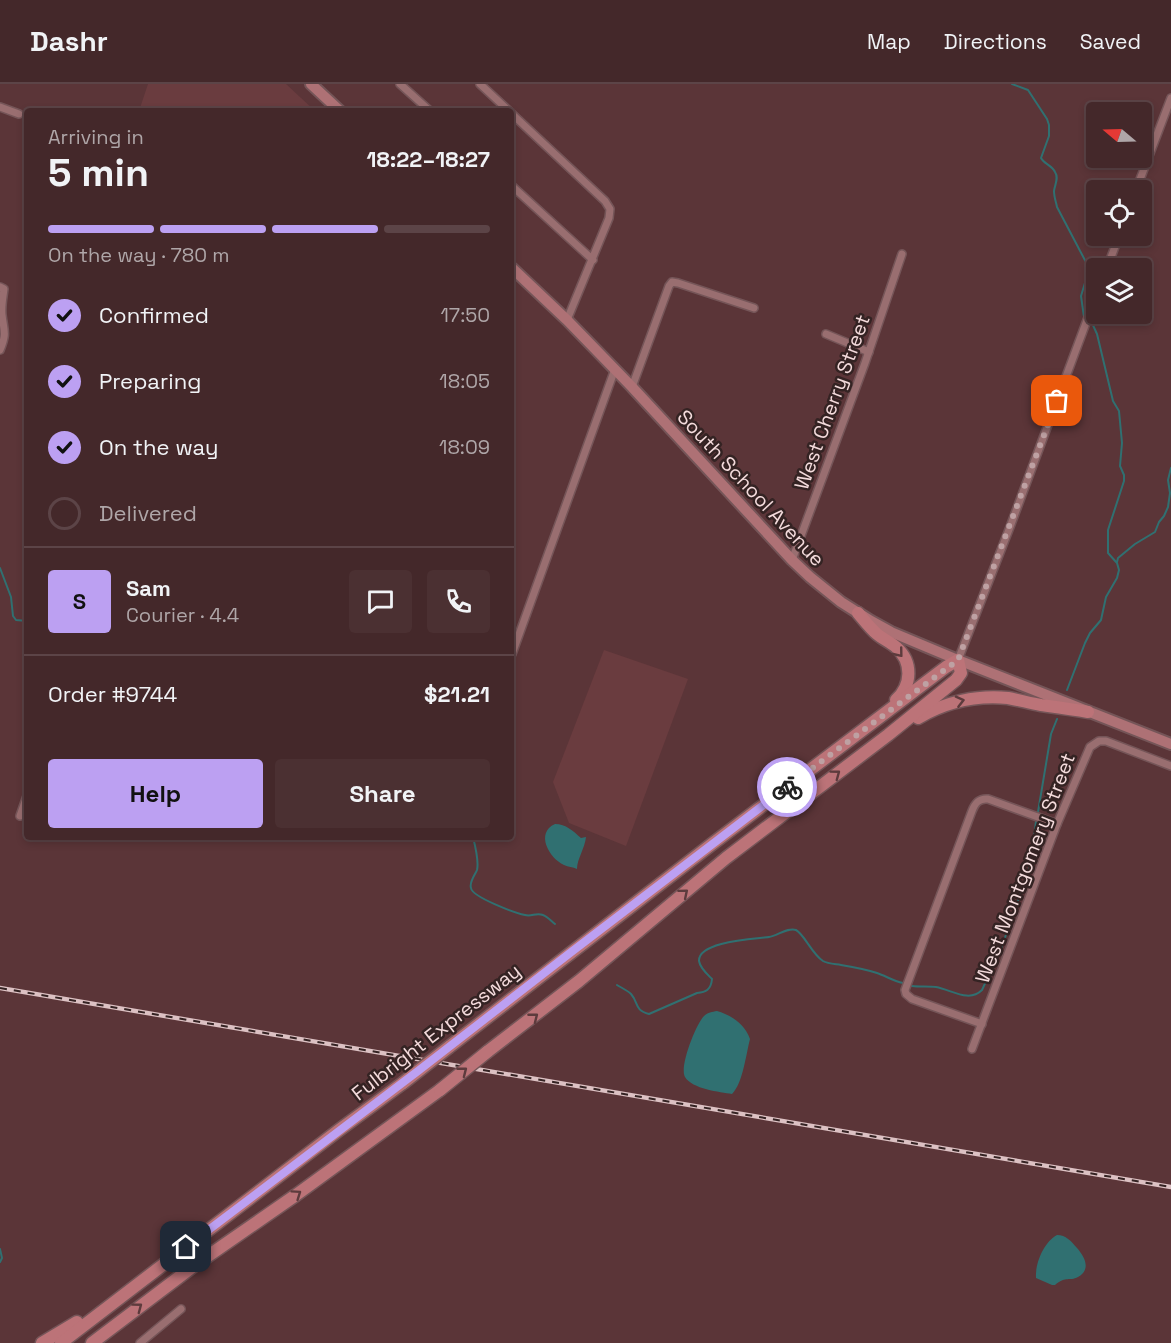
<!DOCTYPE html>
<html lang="en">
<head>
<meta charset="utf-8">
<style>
  :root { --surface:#44282a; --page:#4b3032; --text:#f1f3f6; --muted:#afa6a8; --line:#5c4447; --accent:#bca0f2 }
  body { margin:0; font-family:"Space Grotesk",sans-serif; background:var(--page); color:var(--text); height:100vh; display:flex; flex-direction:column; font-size:22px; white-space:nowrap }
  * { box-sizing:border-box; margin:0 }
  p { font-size:20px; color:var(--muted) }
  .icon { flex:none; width:33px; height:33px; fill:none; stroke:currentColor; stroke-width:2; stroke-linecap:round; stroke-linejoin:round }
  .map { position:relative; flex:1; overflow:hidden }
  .drawer { position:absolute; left:24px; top:24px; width:490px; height:732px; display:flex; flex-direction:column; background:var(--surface); border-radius:6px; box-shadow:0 3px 9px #0003,0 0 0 2px var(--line) }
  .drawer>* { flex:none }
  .needle { width:39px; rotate:289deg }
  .fabs { position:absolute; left:1086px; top:18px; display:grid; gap:12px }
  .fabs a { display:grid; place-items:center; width:66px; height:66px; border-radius:6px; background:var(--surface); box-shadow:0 3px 9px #0003,0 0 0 2px var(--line); font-size:30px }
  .pin { position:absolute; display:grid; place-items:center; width:51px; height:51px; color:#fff; margin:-26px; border-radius:12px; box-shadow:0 3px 9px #0006 }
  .courier { position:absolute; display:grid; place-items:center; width:60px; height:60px; margin:-30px; border:4px solid #bca0f2; border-radius:50%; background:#fff; color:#222; box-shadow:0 2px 8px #0007 }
  .summary em { font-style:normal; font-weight:700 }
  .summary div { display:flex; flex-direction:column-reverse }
  .summary { display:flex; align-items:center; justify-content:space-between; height:102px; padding:0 24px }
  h1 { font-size:39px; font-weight:700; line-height:45px }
  .bar { display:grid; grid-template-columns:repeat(4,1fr); gap:9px 6px; align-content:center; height:72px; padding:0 24px }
  .bar i { height:8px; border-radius:4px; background:var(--line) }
  .bar .current { background:var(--accent) }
  .bar p { grid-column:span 4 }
  .line { display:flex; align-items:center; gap:15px; padding:0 24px; border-top:2px solid var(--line) }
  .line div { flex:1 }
  .round { display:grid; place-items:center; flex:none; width:63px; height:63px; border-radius:6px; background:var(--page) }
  ol { padding:0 24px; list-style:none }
  li { display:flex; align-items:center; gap:18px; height:66px }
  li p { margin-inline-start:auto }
  li .icon { padding:6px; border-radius:50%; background:var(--accent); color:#111; stroke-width:4 }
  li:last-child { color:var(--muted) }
  li i { width:33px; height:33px; border:3px solid var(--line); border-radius:50% }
  .cta { display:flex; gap:12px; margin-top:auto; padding:12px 24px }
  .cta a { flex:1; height:69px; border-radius:6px; background:var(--accent); color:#111; font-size:24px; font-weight:700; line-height:69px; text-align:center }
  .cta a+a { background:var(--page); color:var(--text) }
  header { display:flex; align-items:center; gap:36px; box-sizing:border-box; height:84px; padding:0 30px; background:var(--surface); border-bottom:2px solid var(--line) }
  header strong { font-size:28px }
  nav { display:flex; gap:33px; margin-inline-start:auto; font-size:21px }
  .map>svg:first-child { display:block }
</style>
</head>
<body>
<header>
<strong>Dashr</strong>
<nav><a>Map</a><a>Directions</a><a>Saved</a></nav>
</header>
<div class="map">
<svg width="1171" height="1259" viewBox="0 0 1171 1259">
  <rect width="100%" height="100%" fill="#5b3538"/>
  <!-- built -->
  <g fill="#6a3c3f">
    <polygon points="148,0 286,0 315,27 139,27"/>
    <polygon points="604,566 688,595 626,762 569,739 553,698"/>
  </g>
  <!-- water -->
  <g fill="#307071">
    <path d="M555,740c11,0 18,7 26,14l5,-1c-1,11 -9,22 -9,32 -4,-2 -9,-2 -13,-4 -15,-7 -29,-32 -9,-41z"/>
    <path d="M717,927c14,4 28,13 33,28 -4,15 -7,44 -18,55 -12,-2 -40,-5 -47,-17 -6,-10 11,-53 19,-61 4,-4 8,-4 13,-5z"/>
    <path d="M1057,1151c9,0 14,6 20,13 7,8 15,21 1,29 -9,5 -11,-2 -23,8h-3l-16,-7c-1,-15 8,-36 21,-43z"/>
  </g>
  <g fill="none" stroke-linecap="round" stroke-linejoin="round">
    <!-- stream -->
    <g stroke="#307071" stroke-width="2">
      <path d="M1012,0l16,6 19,29 2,6v11l-8,22c3,6 11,7 14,14 4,6 0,12 -1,19 0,6 2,11 3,16l31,59v7l-7,23 3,21"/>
      <polyline points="1117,478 1118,474 1135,460 1155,448 1159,438 1164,432 1168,423 1170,409 1168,396 1171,384"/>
      <polyline points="0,484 11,513 13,532 16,536 27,537"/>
      <polyline points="1067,606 1085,559 1090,549 1101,536 1106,513 1117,494 1119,486 1117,479 1108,469 1108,446 1124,397 1124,391 1120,382 1122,359 1119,327 1113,317 1097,250 1092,239"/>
      <polyline points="1038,728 1051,650 1057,635"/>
      <path d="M473,753c2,8 6,25 4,33 -2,5 -8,12 -6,18 1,9 44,25 54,27 7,2 11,-3 18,0 5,2 8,6 12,9"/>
      <path d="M617,901c5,3 11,6 14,9 8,9 3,16 18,20l48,-21c9,-1 14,-3 15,-14 -5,-5 -12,-11 -13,-18 -1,-20 57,-22 70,-24 8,-1 19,-10 27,-7 8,4 16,24 27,31 5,3 12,3 18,4 12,2 24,4 36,8 9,3 16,8 26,10"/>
      <path d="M912,902c8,1 16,0 24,1 16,3 33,16 46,3l19,-41 30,-86 5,-42"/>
      <polyline points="0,1165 2,1174 0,1178"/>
    </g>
    <defs>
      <g id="minor">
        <polyline points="400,0 430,27"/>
        <polyline points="480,0 509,27"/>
        <polyline points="0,23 19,30"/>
        <polyline points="512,30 605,117 610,125 609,134 567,236"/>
        <polyline points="512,102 593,176"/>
        <polyline points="1136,106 1171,14"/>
        <polyline points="1107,184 1119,152"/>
        <path d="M0,203l4,2c-1,8 -3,17 -2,26 2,17 5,18 -2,35"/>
        <polyline points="826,250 869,268"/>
        <polyline points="632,303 669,202 672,198 678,199 754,224"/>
        <polyline points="792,476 865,279 902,170"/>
        <polyline points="512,570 615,285"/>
        <polyline points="958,576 1010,443 1096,212"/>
        <polyline points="20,732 27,712"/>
        <path d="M982,940l-70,-25 -6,-5 -1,-4 67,-179c3,-8 7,-13 16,-12l69,25"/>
        <polyline points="972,965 1057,740 1090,663 1099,657 1106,657 1171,682"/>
        <polyline points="140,1259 181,1225"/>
      </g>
      <g id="primary">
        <polyline points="311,0 340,27"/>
        <polyline points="512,184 567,236 632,303 792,476 810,493 841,518 871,537 891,548 958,576 1171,660"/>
      </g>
      <g id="motorway">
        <path d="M858,529c6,7 12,15 19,21 6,5 13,8 19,13 17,15 16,38 0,53"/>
        <path d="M918,634c27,-16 59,-23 90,-20 11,2 22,5 33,7 15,2 31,4 47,7"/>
        <polyline points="449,963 712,760 946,583 958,576 961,589 956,596 888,651 726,774 579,897 487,968"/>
        <polyline points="42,1259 77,1238"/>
        <polyline points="61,1259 339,1046 403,999"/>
        <polyline points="92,1259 195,1181 296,1111 440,1006"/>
      </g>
    </defs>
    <!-- minor casing -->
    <use href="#minor" stroke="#755558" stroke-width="10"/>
    <!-- primary casing -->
    <use href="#primary" stroke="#755558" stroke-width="14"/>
    <!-- motorway casing -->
    <use href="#motorway" stroke="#755558" stroke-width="15"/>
    <!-- minor -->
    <use href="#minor" stroke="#996e70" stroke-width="7"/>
    <!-- primary -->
    <use href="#primary" stroke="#ae7175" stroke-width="10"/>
    <!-- motorway -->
    <use href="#motorway" stroke="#bc7378" stroke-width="12"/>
    <defs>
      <polyline id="rail" points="0,904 1171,1103"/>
    </defs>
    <!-- rail casing -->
    <use href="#rail" stroke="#dcc1c3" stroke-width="4.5"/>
    <!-- rail -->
    <use href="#rail" stroke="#342323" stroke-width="2" stroke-dasharray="7" stroke-linecap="butt"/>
    <defs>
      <g id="motorway-bridge">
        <polyline points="403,999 449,963"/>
        <polyline points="440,1006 487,968"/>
      </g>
    </defs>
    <!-- motorway-bridge casing -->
    <use href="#motorway-bridge" stroke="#755558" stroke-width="15" stroke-linecap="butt"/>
    <!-- motorway-bridge -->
    <use href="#motorway-bridge" stroke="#bc7378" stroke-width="12"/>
  </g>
  <!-- one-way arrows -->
  <defs><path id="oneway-chevron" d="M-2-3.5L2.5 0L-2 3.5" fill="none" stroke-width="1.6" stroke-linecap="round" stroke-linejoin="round" transform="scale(1.5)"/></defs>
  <g stroke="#5d3b3d">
    <use href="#oneway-chevron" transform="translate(899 569) rotate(51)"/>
    <use href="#oneway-chevron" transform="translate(960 617) rotate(-14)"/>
    <use href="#oneway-chevron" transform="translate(836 690) rotate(-37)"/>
    <use href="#oneway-chevron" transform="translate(684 809) rotate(-40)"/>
    <use href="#oneway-chevron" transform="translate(534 933) rotate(-38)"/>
    <use href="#oneway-chevron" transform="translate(463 987) rotate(-38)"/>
    <use href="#oneway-chevron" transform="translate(297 1110) rotate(-35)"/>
    <use href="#oneway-chevron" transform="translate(138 1223) rotate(-37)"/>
  </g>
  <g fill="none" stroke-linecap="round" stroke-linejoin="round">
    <!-- done -->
    <polyline stroke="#bea1a3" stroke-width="6" stroke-dasharray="0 10.8" points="787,703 958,576 1057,317"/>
    <!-- route -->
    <polyline stroke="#bca0f2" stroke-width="8" points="186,1163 418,987 570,869 787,703"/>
  </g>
  <g text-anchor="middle" stroke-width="5" stroke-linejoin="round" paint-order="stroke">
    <!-- street labels -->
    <g font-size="20" fill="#f4dbdc" stroke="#342323">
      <text transform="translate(832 318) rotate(-70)" y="7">West Cherry Street</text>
      <text transform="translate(751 404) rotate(47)" y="7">South School Avenue</text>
      <text transform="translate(1025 784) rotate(-69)" y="7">West Montgomery Street</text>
      <text transform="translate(436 948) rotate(-38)" y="7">Fulbright Expressway</text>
    </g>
  </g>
</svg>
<div class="fabs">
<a><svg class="needle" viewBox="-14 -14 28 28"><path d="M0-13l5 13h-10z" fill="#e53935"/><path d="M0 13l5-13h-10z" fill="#afa6a8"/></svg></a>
<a><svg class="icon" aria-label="locate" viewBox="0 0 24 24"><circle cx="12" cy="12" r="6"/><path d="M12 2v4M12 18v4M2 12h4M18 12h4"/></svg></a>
<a><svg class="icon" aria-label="layers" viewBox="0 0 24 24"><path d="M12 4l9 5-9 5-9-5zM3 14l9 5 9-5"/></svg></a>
</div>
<div class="pin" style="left:1057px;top:317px;background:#ea580c"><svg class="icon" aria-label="bag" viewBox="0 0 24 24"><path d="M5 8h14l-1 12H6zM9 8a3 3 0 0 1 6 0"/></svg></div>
<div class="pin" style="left:186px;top:1163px;background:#1f2937"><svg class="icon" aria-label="home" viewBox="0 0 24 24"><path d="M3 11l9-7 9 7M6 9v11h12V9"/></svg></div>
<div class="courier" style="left:787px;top:703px"><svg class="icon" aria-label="bike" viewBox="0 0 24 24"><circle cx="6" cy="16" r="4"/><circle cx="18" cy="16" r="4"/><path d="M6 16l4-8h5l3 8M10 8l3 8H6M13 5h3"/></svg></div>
<section class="drawer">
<div class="summary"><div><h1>5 min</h1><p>Arriving in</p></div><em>18:22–18:27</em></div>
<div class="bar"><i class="current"></i><i class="current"></i><i class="current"></i><i></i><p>On the way · 780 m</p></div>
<ol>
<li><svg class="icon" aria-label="check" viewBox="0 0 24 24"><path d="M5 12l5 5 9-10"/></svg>Confirmed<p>17:50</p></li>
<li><svg class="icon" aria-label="check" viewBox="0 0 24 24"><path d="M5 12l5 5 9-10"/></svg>Preparing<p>18:05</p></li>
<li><svg class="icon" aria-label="check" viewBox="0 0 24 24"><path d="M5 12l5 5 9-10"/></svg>On the way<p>18:09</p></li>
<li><i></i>Delivered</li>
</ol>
<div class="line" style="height:108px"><b class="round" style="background:var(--accent);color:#111">S</b><div><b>Sam</b><p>Courier · 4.4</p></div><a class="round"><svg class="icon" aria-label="chat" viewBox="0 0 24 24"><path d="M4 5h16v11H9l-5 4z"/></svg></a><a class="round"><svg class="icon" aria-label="phone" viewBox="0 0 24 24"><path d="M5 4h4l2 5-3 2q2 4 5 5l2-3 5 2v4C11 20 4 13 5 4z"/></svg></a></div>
<div class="line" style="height:78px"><div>Order #9744</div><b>$21.21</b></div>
<div class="cta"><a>Help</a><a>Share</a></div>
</section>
</div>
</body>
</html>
